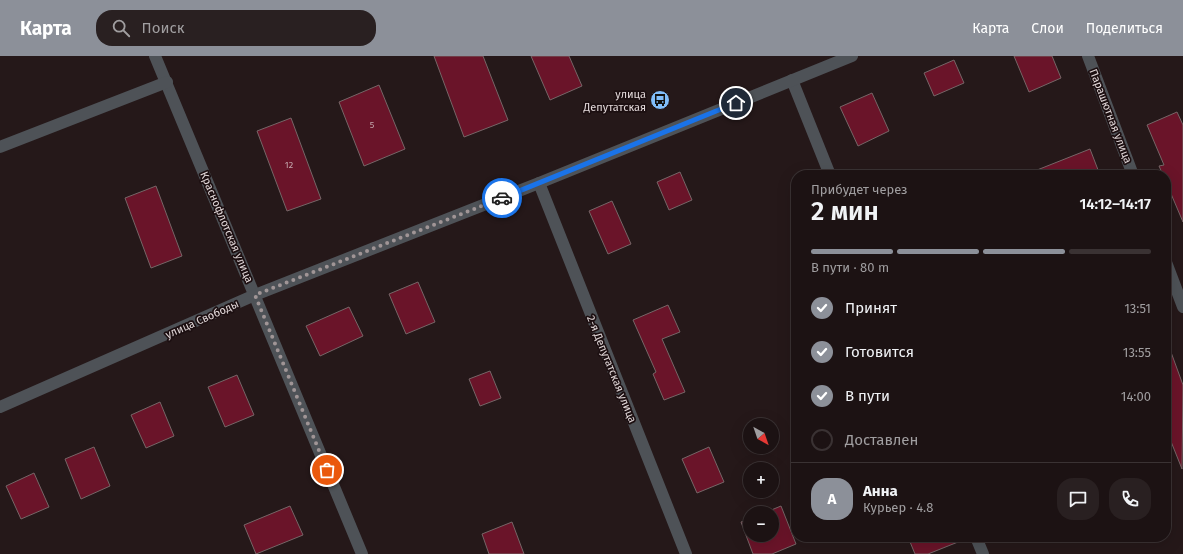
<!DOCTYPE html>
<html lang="ru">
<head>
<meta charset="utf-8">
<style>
  :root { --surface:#1c1213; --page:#292021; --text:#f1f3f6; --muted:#a09ea0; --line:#3a3233; --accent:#8c9099 }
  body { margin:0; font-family:"Fira Sans",sans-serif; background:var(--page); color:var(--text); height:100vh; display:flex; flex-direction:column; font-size:15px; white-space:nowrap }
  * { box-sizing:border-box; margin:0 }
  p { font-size:13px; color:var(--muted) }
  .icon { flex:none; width:22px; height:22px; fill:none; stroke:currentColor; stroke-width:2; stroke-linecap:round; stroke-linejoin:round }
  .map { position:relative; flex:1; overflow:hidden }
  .side { position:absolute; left:791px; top:114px; width:380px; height:372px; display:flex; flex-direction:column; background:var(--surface); border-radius:16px; box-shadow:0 4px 16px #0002,0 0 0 1px var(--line) }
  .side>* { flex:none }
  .needle { width:26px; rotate:140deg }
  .tools { position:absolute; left:743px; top:362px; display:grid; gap:8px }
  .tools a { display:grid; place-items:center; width:36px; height:36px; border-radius:50%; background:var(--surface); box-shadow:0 4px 16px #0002,0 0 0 1px var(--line); font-size:20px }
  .pin { position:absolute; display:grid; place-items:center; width:34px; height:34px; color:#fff; margin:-17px; border:2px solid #fff; border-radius:50%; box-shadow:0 1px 4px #0007 }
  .courier { position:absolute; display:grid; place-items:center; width:40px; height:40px; margin:-20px; border:3px solid #1a73e8; border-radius:50%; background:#fff; color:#222; box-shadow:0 1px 5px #0007 }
  .summary em { font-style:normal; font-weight:600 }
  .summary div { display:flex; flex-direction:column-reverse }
  .summary { display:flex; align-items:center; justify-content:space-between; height:68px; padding:0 20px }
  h1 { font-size:26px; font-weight:600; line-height:30px }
  .bar { display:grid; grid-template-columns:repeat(4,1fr); gap:6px 4px; align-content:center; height:48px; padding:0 20px }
  .bar i { height:5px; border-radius:3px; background:var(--line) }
  .bar .selected { background:var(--accent) }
  .bar p { grid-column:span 4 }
  .line { display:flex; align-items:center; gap:10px; padding:0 20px; border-top:1px solid var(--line) }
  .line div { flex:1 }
  .round { display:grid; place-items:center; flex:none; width:42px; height:42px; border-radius:16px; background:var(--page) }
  ol { padding:0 20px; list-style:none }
  li { display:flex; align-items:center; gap:12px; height:44px }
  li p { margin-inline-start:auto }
  li .icon { padding:4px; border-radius:50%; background:var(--accent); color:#fff; stroke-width:4 }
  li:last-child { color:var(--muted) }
  li i { width:22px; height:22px; border:2px solid var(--line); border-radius:50% }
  header { display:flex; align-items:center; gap:24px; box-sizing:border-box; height:56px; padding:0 20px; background:var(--accent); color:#fff }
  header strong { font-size:19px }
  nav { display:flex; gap:22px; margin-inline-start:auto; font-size:14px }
  .search { width:280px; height:36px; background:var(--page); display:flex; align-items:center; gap:10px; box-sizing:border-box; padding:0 14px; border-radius:16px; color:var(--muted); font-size:15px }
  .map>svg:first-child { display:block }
</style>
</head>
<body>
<header>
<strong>Карта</strong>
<div class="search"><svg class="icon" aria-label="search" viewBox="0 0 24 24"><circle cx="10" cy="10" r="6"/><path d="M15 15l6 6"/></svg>Поиск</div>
<nav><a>Карта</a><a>Слои</a><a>Поделиться</a></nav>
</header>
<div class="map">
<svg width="1183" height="498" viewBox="0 0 1183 498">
  <rect width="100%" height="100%" fill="#251819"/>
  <!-- building -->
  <g fill="#6a1429" stroke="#766667">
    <polygon points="434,0 483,0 508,64 464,81"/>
    <polygon points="531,0 569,0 582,30 550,44"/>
    <polygon points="1014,0 1052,0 1061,22 1029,36"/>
    <polygon points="954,4 964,27 934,40 924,17"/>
    <polygon points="379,29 405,93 364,110 339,46"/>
    <polygon points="872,37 889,75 858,90 840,51"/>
    <polygon points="1177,56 1183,69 1183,166 1166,126 1166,119 1163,119 1159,110 1164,109 1147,69"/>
    <polygon points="291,62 321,143 287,155 257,75"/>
    <polygon points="1090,93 1100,119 1027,119 1027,118"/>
    <polygon points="680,116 692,144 669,154 657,126"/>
    <polygon points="156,130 182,200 151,212 125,142"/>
    <polygon points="612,145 631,188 608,198 589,155"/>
    <polygon points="418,226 435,266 406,278 389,238"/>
    <polygon points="668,249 680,276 662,283 685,336 664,344 653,318 656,316 633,264"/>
    <polygon points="349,251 363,280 320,300 306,270"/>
    <polygon points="1168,288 1183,329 1182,413 1166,373 1166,289"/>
    <polygon points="490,315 501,342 480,350 469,323"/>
    <polygon points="237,319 254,359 225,371 208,331"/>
    <polygon points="160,346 174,380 146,392 131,359"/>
    <polygon points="94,391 110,430 81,443 65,403"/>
    <polygon points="709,391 724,426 697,437 682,403"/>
    <polygon points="34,417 49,451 21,463 6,430"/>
    <polygon points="290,450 303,479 256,498 244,469"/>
    <polygon points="781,450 796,488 772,498 753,498 741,466 750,463 750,479 772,479 772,457 764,457"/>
    <polygon points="512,466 524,498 489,498 482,478"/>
    <polygon points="908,481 968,481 968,482 928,498 915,498"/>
  </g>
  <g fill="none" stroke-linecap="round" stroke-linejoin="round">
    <!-- minor -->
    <g stroke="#4e5257" stroke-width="12">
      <polyline points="155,0 362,498"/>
      <polyline points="1088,0 1133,119"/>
      <polyline points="792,24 830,119"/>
      <polyline points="0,91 167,26"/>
      <polyline points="539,127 686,498"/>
      <polyline points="1166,206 1183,251"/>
      <polyline points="0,351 255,239 539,127 852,0"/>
      <polyline points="976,481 983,498"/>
    </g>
  </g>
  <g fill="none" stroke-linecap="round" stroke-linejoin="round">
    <!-- done -->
    <polyline stroke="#a09596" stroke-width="4" stroke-dasharray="0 7.2" points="327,414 255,239 502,142"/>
    <!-- route -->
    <polyline stroke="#1a73e8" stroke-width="5" points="502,142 736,47"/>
  </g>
  <!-- icons -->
  <defs>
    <symbol id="bus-disc" viewBox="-11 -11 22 22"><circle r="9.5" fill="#80bdfa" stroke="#1c0f11"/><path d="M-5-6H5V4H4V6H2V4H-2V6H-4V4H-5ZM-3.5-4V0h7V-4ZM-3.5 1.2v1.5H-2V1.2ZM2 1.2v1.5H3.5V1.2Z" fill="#111"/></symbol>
  </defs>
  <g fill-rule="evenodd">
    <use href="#bus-disc" x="649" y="33" width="22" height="22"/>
  </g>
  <g text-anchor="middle" stroke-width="3.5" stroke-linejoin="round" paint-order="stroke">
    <!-- number labels -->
    <g font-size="9" fill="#c4a7ad">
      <text x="372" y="72">5</text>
      <text x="289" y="112">12</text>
    </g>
    <!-- poi labels -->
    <g font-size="11" fill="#e2d8d9" stroke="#1c0f11" text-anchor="end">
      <text x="646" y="42">улица<tspan x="646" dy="13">Депутатская</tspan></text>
    </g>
    <!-- street labels -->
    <g font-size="11" fill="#e2d8d9" stroke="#1c0f11">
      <text transform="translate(1111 60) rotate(69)" y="4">Парашютная улица</text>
      <text transform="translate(227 171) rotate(67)" y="4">Краснофлотская улица</text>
      <text transform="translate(202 263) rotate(-24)" y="4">улица Свободы</text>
      <text transform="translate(612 313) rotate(68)" y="4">2-я Депутатская улица</text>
    </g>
  </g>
</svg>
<div class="tools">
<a><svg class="needle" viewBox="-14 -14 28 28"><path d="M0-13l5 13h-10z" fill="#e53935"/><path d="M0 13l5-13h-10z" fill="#a09ea0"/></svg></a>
<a>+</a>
<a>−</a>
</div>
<div class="pin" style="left:327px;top:414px;background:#ea580c"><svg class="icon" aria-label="bag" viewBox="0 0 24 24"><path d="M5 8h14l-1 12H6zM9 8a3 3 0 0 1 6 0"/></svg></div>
<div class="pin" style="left:736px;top:47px;background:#1f2937"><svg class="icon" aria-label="home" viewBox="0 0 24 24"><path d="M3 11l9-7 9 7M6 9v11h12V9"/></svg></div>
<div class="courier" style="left:502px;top:142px"><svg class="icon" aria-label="car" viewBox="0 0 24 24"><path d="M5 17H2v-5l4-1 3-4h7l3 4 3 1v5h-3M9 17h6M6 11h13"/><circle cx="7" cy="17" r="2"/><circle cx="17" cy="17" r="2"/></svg></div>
<section class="side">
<div class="summary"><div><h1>2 мин</h1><p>Прибудет через</p></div><em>14:12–14:17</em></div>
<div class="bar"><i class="selected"></i><i class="selected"></i><i class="selected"></i><i></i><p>В пути · 80 m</p></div>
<ol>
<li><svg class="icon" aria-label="check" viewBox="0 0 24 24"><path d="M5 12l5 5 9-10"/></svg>Принят<p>13:51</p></li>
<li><svg class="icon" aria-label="check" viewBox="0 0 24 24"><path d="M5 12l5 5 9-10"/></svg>Готовится<p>13:55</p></li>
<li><svg class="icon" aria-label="check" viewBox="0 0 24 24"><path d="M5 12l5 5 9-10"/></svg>В пути<p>14:00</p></li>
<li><i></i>Доставлен</li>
</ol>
<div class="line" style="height:72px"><b class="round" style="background:var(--accent);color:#fff">А</b><div><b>Анна</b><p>Курьер · 4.8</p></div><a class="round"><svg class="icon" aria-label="chat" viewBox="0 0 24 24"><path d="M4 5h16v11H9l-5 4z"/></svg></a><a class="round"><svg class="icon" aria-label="phone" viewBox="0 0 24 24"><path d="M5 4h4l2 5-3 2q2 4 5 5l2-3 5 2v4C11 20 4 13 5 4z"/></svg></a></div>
</section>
</div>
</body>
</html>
